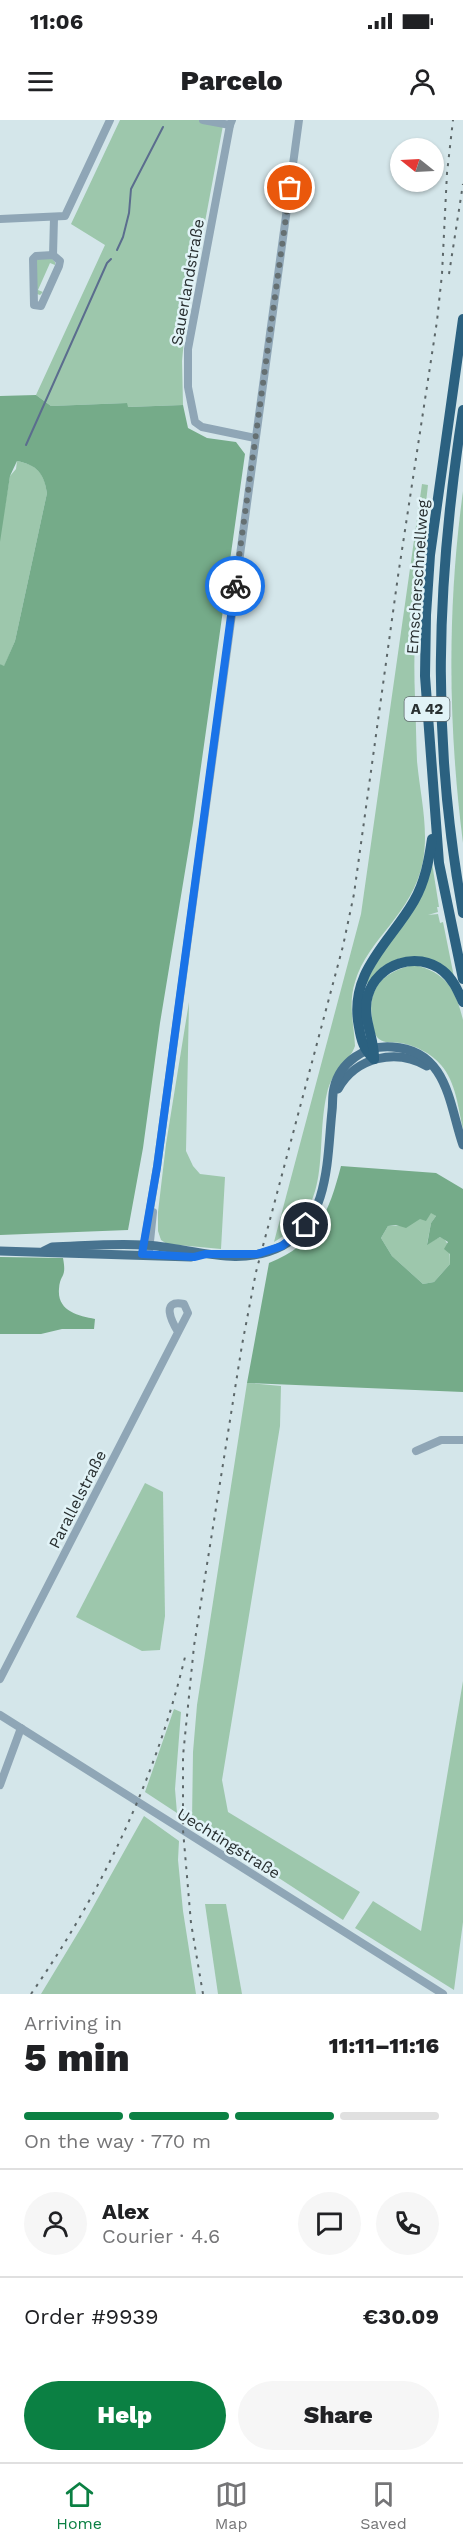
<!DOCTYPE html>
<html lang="en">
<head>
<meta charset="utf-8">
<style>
  :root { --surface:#fff; --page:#f6f6f6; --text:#202124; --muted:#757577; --line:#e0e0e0; --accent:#0b8043 }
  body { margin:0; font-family:"Work Sans",sans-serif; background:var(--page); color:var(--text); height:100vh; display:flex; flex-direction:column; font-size:22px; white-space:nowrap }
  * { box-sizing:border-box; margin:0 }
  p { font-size:20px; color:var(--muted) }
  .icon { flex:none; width:33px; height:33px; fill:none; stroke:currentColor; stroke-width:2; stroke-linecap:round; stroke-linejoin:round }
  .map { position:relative; height:1874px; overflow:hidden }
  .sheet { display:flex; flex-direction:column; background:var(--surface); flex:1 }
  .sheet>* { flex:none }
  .needle { width:39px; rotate:288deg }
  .fabs { position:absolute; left:390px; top:18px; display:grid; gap:12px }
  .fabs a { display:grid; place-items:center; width:54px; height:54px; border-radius:50%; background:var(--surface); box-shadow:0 2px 4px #0004; font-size:30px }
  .pin { position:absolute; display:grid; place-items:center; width:51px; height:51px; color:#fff; margin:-26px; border:3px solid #fff; border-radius:50%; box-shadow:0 2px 6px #0007 }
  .courier { position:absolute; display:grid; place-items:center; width:60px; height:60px; margin:-30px; border:4px solid #1a73e8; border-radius:50%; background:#fff; color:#222; box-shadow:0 2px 8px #0007 }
  .head em { font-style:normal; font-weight:800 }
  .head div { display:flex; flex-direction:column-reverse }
  .head { display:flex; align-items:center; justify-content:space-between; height:102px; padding:0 24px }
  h1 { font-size:39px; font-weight:800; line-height:45px }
  .bar { display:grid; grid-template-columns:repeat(4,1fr); gap:9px 6px; align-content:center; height:72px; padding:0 24px }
  .bar i { height:8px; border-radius:4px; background:var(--line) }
  .bar .current { background:var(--accent) }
  .bar p { grid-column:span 4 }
  .line { display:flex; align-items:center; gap:15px; padding:0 24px; border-top:2px solid var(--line) }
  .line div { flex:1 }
  .round { display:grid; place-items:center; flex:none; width:63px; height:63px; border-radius:32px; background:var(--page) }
  .action { display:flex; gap:12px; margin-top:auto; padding:12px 24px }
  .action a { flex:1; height:69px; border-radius:36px; background:var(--accent); color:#fff; font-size:24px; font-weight:800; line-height:69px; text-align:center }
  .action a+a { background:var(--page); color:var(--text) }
  .status { display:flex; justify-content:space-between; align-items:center; height:42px; padding:0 30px; background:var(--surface); direction:ltr }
  .status svg { height:16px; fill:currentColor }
  header { display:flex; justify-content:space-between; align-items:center; height:78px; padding:0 24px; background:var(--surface); font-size:27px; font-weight:800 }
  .tabs { display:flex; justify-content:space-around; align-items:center; height:84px; border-top:2px solid var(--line); background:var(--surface); font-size:16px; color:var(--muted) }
  .tabs a { display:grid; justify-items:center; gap:3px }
  .tabs .current { color:var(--accent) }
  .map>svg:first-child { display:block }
</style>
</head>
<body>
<div class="status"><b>11:06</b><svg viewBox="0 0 49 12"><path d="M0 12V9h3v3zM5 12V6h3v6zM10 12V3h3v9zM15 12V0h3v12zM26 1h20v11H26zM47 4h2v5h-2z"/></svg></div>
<header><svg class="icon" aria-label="menu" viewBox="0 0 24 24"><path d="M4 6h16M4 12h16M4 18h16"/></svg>Parcelo<svg class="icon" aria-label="person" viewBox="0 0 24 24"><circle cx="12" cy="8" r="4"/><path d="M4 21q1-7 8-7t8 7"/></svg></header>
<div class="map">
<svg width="463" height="1874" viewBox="0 0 463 1874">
  <rect width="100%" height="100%" fill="#d4e6ea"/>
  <!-- green -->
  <g fill="#9dc7ac">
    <polygon points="120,0 224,0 185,209 182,241 183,285 127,287 127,283 51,286 36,275 105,125 71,104"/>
    <polygon points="38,139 52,139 55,142 55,145 50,143 38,170 43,172 40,175 37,174 35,142"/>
    <path d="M17,341c20,4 27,11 30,32l-32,148 -11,26 -4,-3v-129l10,-59 6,-7z"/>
    <path d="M422,364l6,1c-8,71 -16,141 -13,213 1,21 1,42 2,63 3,33 12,67 6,100 -10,53 -55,77 -68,121 -7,22 -1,42 0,64 -6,17 -22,22 -28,47 -13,56 8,114 -53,149l87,-328z"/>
    <path d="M463,371v352c-15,-117 -16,-235 0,-352z"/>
    <polygon points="432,743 439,787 437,787 438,792 428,795 438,794 440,803 443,802 454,857 400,838 382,847 367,864 368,858"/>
    <path d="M414,845c32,7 42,25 49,55v109c-5,-21 -7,-47 -22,-64 -10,-12 -25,-19 -40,-22 -7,-1 -16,1 -22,-4 -6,-5 -6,-14 -7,-21 -5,-31 13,-47 42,-53z"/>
    <polygon points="189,882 186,1031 193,1046 200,1054 225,1057 221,1129 167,1124 161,1120 158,1111 158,1092 166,1024"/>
    <path d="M431,1092l5,4 -5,7 -4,21 13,-7c10,3 10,18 10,27l-16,18 -11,2 -31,-28 -11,-18 7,-12 20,-1z"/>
    <polygon points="247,1263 281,1266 280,1306 222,1660 228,1692 360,1772 343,1800 192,1701 193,1632 197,1585"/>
    <polygon points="145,1363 163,1372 165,1496 160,1530 142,1531 76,1497"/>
    <polygon points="463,1561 463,1802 454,1870 355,1808 373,1781 421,1811"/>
    <polygon points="174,1589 181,1592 175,1669 177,1693 145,1672"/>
    <polygon points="144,1696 179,1721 178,1740 183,1791 196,1874 41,1874 84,1803"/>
    <polygon points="205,1784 226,1784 242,1874 218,1874"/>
  </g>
  <!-- forest -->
  <g fill="#75ab89" fill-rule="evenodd">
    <path d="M36,275l15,11 76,-3 1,4 55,-2 5,23 19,10 29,4 9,12 -52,369 -33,200 -17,125 -15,82 -128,5v-571l4,2 11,-25 32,-148c-3,-20 -10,-28 -30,-32l-7,15 -10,66v-146z"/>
    <path d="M341,1046l95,7 27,16v203l-216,-9 22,-120c48,-19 60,-51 72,-97zM431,1093l5,3 -5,7 -4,22 13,-8 8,5 -4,7 6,5v10l-16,18 -11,2 -31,-28 -11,-18 7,-12 8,-1 10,3 14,-9 6,2z"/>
    <path d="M0,1137l63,1c4,21 -3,15 -4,31 -2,22 19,27 36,30l-1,10h-32l-21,5h-41z"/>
  </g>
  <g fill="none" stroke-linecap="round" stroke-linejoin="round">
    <!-- stream -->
    <g stroke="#5b6d8e" stroke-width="2">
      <polyline points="117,130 123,117 129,93 131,69 163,7"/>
      <polyline points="26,325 107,143 111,139"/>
    </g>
    <!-- minor -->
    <g stroke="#8fa6b6" stroke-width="8">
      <polyline points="203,0 230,5"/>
      <polyline points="232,0 230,5 188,229 188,267 195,302 202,307 255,318"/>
      <polyline points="0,99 65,96 110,0"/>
      <polyline points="53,135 60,141 59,146 41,186 34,185 33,139 36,136 53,135 54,98"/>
      <polyline points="143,1131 157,1047 299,0"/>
      <polyline points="149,1131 153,1092"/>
      <polyline points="416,1331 441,1320 463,1320"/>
      <path d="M0,1559l188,-366 -4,-9c-24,-5 -12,18 -6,28"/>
      <polyline points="0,1595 443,1874"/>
      <polyline points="0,1665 21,1608"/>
    </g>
    <!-- major -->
    <g stroke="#48738f" stroke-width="9">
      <path d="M338,969c18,-32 58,-41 89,-23"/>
      <polyline points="0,1131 191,1137"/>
      <path d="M44,1131l8,-4c31,-1 62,-4 92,-2 46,2 94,24 138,1 48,-25 45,-89 50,-135 1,-8 0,-15 2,-23 6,-26 31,-43 58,-41 56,3 57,58 71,98"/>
    </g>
    <!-- highway -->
    <g stroke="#2b6180" stroke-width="10">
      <polyline points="463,199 430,435 426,495 425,556 439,743 463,859"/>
      <path d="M463,290c-27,174 -32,329 0,503"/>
      <path d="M374,939c-10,-9 -13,-19 -15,-32 -11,-55 31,-84 55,-126 11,-19 15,-41 18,-62"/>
      <path d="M374,939c1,-21 -13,-42 -6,-64 9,-31 49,-45 75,-24 10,8 15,20 20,31"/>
    </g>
    <!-- rail -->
    <g stroke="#5c6769" stroke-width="2" stroke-dasharray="3 6" stroke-linecap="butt">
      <polyline points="449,154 463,64"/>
      <path d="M31,1874c71,-102 125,-216 154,-337"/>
      <polyline points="203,1874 191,1803 183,1710 183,1636 194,1526 242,1225 256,1152 343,826 354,774 398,456 437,201 442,154 447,53 453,0"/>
    </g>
  </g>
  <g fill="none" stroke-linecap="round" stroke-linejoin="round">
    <!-- done -->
    <polyline stroke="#657072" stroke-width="6" stroke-dasharray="0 10.8" points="235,466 290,68"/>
    <!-- route -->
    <polyline stroke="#1a73e8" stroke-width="8" points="235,466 157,1047 142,1134 194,1137 206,1134 257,1134 282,1126 306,1105"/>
  </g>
  <g text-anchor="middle" stroke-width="5" stroke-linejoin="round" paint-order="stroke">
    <!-- shield labels -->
    <rect fill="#e1f3f7" stroke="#606a6c" stroke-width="1.5" x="404.5" y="577" width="45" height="24" rx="4.5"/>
    <g font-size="15" font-weight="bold" fill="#293031">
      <text x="427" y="594">A 42</text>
    </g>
    <!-- street labels -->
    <g font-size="16" fill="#293031" stroke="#e1f3f7">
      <text transform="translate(187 162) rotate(-80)" y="6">Sauerlandstraße</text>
      <text transform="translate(417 457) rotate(-86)" y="6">Emscherschnellweg</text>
      <text transform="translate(77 1379) rotate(-63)" y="6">Parallelstraße</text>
      <text transform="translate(229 1723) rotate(32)" y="6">Uechtingstraße</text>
    </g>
  </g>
</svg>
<div class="fabs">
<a><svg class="needle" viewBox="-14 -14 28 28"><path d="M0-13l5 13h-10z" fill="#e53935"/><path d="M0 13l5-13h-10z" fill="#757577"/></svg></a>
</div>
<div class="pin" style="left:290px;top:68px;background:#ea580c"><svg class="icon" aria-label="bag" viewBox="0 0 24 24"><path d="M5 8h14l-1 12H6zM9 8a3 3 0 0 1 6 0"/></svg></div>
<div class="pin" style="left:306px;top:1105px;background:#1f2937"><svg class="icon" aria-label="home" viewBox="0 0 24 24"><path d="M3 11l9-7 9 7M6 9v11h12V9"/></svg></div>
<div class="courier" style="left:235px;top:466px"><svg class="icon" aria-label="bike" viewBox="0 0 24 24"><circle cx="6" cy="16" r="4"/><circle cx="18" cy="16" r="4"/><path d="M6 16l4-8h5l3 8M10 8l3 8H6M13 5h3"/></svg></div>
</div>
<section class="sheet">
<div class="head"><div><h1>5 min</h1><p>Arriving in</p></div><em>11:11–11:16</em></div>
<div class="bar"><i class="current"></i><i class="current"></i><i class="current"></i><i></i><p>On the way · 770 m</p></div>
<div class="line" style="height:108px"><a class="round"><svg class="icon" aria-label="person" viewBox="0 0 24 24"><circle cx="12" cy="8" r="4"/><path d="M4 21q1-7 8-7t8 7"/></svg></a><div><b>Alex</b><p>Courier · 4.6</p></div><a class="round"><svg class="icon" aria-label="chat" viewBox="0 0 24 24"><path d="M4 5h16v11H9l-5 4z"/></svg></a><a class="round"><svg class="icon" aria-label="phone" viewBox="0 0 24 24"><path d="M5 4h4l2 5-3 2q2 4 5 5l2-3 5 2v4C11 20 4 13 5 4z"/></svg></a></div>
<div class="line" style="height:78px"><div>Order #9939</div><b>€30.09</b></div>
<div class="action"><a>Help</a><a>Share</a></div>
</section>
<nav class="tabs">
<a class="current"><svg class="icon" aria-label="home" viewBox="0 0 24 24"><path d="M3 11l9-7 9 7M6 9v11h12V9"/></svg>Home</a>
<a><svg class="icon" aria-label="map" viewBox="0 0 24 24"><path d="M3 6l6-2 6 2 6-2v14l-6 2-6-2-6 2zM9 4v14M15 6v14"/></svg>Map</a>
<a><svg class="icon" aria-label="saved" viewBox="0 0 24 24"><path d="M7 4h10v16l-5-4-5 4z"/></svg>Saved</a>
</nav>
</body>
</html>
